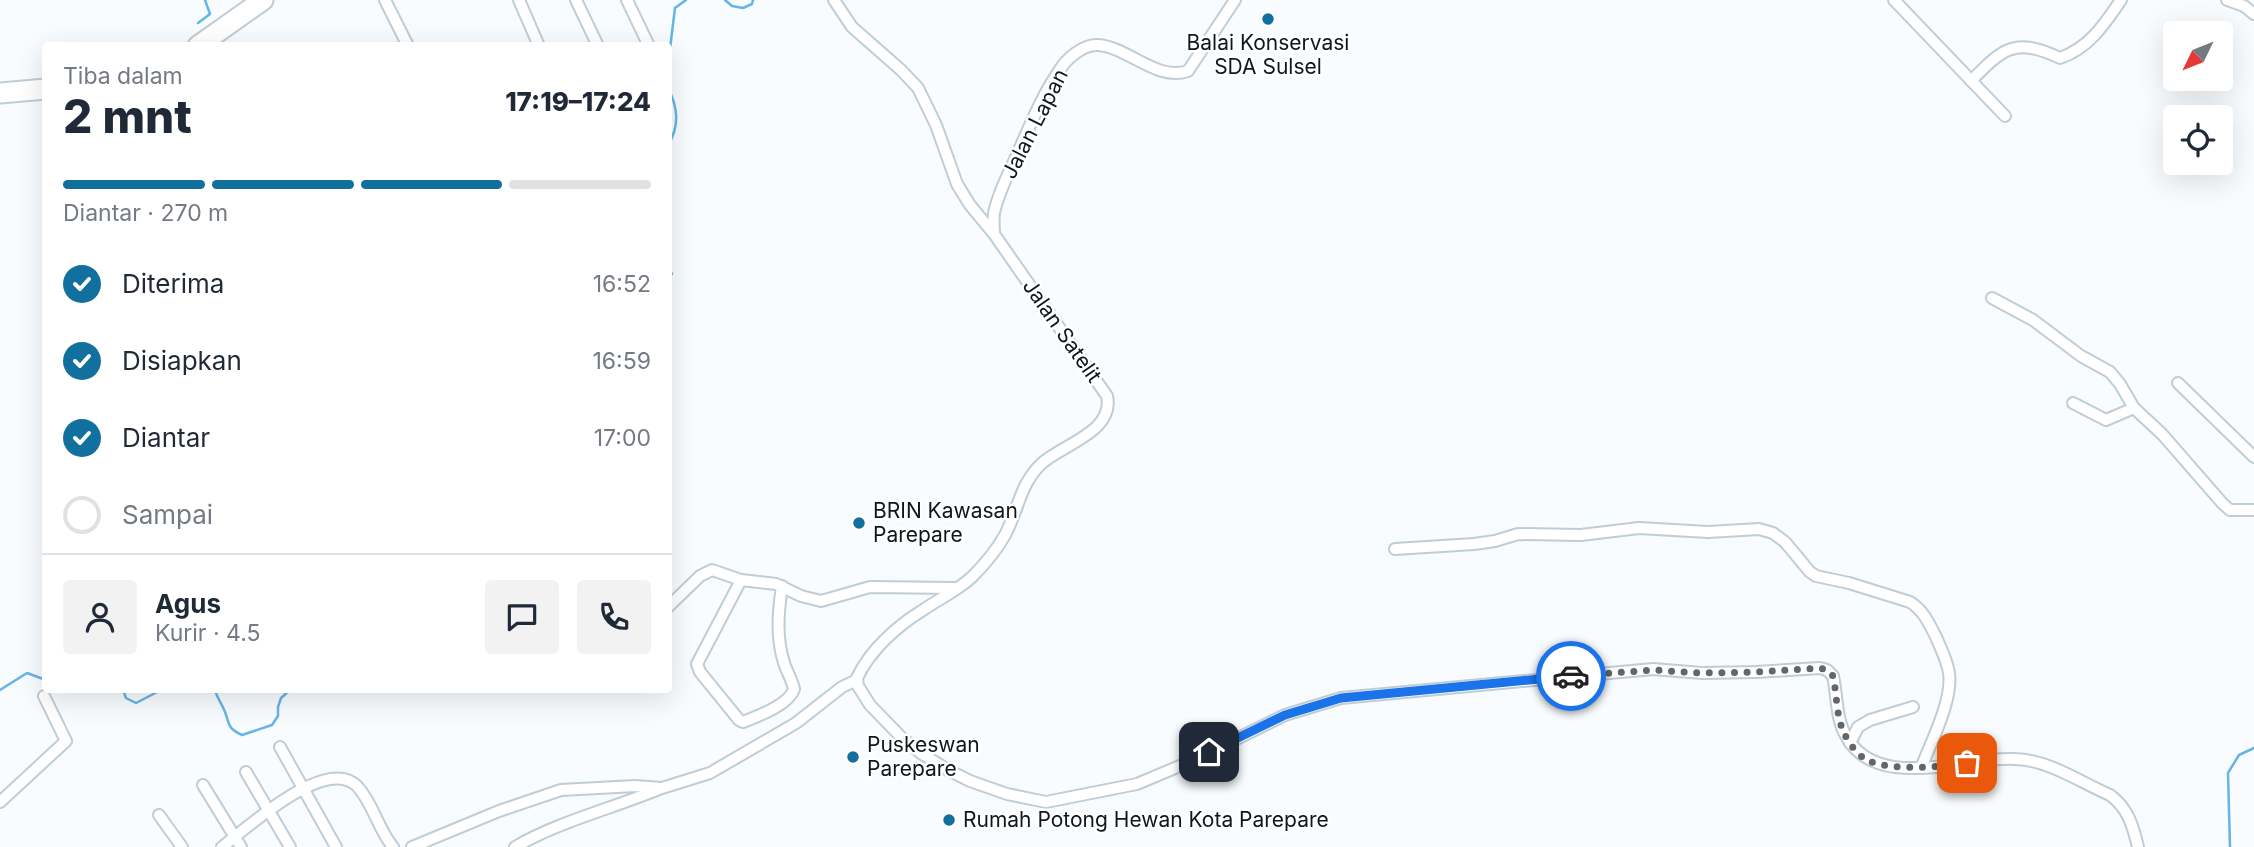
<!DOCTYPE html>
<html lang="id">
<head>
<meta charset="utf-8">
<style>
  :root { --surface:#fff; --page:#f2f2f3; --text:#1f2937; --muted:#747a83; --line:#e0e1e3; --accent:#11709e }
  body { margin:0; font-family:Inter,sans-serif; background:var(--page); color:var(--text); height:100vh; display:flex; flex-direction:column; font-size:26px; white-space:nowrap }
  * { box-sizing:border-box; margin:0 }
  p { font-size:23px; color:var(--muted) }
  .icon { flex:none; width:38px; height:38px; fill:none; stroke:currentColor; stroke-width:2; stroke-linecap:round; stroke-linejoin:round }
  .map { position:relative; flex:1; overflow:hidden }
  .drawer { position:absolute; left:42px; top:42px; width:630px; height:651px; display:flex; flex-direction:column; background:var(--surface); border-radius:7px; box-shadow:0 7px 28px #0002 }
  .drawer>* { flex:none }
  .needle { width:46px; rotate:227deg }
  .controls { position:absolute; left:2163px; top:21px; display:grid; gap:14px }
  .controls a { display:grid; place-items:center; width:70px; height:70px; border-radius:7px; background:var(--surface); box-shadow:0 7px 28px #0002; font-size:35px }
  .pin { position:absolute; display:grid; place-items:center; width:60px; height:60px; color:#fff; margin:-30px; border-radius:14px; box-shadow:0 4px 10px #0006 }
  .courier { position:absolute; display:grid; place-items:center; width:70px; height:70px; margin:-35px; border:5px solid #1a73e8; border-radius:50%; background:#fff; color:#222; box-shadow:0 2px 9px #0007 }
  .headline em { font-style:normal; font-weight:800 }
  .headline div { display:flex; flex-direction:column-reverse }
  .headline { display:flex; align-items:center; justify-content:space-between; height:119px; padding:0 21px }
  h1 { font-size:46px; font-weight:800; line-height:52px }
  .bar { display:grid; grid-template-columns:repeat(4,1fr); gap:10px 7px; align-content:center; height:84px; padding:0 21px }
  .bar i { height:9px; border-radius:5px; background:var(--line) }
  .bar .selected { background:var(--accent) }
  .bar p { grid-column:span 4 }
  .line { display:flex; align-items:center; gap:18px; padding:0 21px; border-top:2px solid var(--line) }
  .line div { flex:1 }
  .round { display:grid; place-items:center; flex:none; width:74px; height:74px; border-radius:7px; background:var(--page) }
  ol { padding:0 21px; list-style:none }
  li { display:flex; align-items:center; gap:21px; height:77px }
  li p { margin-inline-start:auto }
  li .icon { padding:7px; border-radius:50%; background:var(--accent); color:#fff; stroke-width:4 }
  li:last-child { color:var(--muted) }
  li i { width:38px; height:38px; border:4px solid var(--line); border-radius:50% }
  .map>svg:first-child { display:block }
</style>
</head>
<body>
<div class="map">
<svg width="2254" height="847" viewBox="0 0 2254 847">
  <rect width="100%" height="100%" fill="#f9fcfe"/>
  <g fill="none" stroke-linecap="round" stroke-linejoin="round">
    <!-- stream -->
    <g stroke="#66b5e5" stroke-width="2.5">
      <polyline points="725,0 732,6 743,8 752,4 753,0"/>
      <polyline points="198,23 210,14 205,0"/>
      <polyline points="668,65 675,8 686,0"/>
      <path d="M668,88c10,19 12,38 0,57"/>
      <polyline points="668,266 672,274 668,277"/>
      <polyline points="0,690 27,673 46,680"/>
      <polyline points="123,690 126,698 136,703 161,690"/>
      <path d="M215,690c2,8 7,14 10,22 5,13 2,16 17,23l30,-10 6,-9v-9l3,-9 9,-8"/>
      <polyline points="2230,847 2228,773 2239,755 2254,748"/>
    </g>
    <defs>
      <g id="street">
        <polyline points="385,0 408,46"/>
        <polyline points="519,0 539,46"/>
        <polyline points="576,0 598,46"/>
        <polyline points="627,0 649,46"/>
        <path d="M834,0l18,27 49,43 17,18 18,37 21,59 13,21 24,29 113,162c8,36 -46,49 -66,68 -21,20 -23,47 -36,71 -9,16 -21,30 -33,42 -14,13 -33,22 -49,33 -26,16 -53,40 -66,68l1,8 12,19 32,33 20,16 26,16 22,11 37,13 39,8 91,-18 57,-24 91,-45 56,-17 312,-29 49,4 54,-1 64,-4 7,2 6,6c4,18 3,42 12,58 30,60 119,22 170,25 34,1 65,23 95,36 18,13 23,31 28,52"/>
        <polyline points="1894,0 2005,116"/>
        <polyline points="2227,0 2244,6 2254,14"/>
        <path d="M1971,81c32,-33 44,-44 89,-23 29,-10 44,-33 61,-58"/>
        <path d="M994,234c0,-7 -1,-15 0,-21 4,-20 14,-38 22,-56 13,-29 25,-60 43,-86 7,-12 24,-27 39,-26 30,2 59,37 90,26l47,-71"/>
        <polyline points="1992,298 2033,320 2081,356 2110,372 2120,384 2134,408 2162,434 2223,504 2230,510 2254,510"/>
        <polyline points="2178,383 2254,457"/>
        <polyline points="2073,403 2106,420 2134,408"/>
        <path d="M1395,549l79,-5 21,-3 23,-7 63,1 58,-7 69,4 51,-3 14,4 12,9 25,30 6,4 33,7 61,19c13,8 19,21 26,35 5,12 11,23 13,36 4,27 -18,69 -28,95"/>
        <path d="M741,580l-44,84 3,8 39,48 4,2c15,-6 46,-17 51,-33 -2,-9 -7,-17 -10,-26 -8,-26 -6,-50 -2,-77"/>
        <polyline points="668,607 700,576 712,570 741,580 776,584 801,596 821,601 870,587 955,588"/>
        <polyline points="1850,743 1858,727 1870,720 1913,707"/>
        <polyline points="280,747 336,847"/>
        <polyline points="246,772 290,847"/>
        <polyline points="203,785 241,847"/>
        <polyline points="0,802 66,741 44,696"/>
        <polyline points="159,815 182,847"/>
        <path d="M222,847c25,-19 104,-92 135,-61 16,17 21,43 36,61"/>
        <polyline points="412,847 499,811 561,790 635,786 662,788 710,773 796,723 842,687 857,680"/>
        <path d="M515,847c45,-26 96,-38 144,-58"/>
      </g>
      <g id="highway">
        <polyline points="198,46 263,0"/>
        <polyline points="0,93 46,89"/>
      </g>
    </defs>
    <!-- street casing -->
    <use href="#street" stroke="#bfcdd6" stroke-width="14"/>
    <!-- highway casing -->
    <use href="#highway" stroke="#bfcdd6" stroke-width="23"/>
    <!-- street -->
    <use href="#street" stroke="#fff" stroke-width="10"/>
    <!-- highway -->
    <use href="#highway" stroke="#fff" stroke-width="19"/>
  </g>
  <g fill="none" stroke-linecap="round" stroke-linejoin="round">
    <!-- done -->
    <path stroke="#626669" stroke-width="7" stroke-dasharray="0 12.6" d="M1571,676l82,-6 49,3 54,-1 64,-4 7,2 6,6c4,18 3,42 12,59 4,8 12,19 20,24 22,13 77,8 102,4"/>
    <!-- route -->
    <polyline stroke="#1a73e8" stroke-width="9" points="1209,752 1285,715 1341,698 1571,676"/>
  </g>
  <!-- markers -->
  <g fill="#11709e" stroke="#fff" stroke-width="2.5">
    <circle cx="1268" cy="19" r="7"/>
    <circle cx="859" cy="523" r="7"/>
    <circle cx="853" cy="757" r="7"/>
    <circle cx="949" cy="820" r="7"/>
  </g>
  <g text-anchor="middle" stroke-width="5" stroke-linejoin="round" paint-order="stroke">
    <!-- poi labels -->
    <g font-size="21" fill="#111619" stroke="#fff" text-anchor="start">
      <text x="1268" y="50" text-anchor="middle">Balai Konservasi<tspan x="1268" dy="24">SDA Sulsel</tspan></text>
      <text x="873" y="518">BRIN Kawasan<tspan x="873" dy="24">Parepare</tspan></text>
      <text x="867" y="752">Puskeswan<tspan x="867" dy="24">Parepare</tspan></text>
      <text x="963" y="827">Rumah Potong Hewan Kota Parepare</text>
    </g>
    <!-- street labels -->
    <g font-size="21" fill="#111619" stroke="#fff">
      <text transform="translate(1035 124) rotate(-63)" y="7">Jalan Lapan</text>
      <text transform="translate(1062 331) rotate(55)" y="7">Jalan Satelit</text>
    </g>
  </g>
</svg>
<div class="controls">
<a><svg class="needle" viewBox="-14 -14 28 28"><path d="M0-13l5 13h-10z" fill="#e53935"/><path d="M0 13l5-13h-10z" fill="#747a83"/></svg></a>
<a><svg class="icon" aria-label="locate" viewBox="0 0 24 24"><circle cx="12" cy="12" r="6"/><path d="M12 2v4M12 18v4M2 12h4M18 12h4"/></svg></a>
</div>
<div class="pin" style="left:1967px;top:763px;background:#ea580c"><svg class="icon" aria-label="bag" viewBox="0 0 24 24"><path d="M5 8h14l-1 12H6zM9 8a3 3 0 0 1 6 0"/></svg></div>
<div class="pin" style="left:1209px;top:752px;background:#1f2937"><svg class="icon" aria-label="home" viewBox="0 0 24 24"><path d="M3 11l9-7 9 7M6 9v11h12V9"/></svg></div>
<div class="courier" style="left:1571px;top:676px"><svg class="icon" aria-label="car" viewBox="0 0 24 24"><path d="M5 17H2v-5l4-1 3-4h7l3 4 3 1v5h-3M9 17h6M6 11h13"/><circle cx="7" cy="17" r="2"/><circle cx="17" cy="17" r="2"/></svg></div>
<section class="drawer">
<div class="headline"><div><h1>2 mnt</h1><p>Tiba dalam</p></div><em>17:19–17:24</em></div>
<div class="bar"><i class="selected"></i><i class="selected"></i><i class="selected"></i><i></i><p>Diantar · 270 m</p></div>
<ol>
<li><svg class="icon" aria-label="check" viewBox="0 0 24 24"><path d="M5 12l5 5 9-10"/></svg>Diterima<p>16:52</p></li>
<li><svg class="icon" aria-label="check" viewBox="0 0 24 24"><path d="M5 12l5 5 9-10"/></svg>Disiapkan<p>16:59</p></li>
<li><svg class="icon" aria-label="check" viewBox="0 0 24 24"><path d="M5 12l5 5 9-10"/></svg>Diantar<p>17:00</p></li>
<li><i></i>Sampai</li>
</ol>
<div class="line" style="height:126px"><a class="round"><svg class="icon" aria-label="person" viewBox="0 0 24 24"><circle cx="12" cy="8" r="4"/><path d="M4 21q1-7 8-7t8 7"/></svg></a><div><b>Agus</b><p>Kurir · 4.5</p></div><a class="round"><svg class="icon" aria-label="chat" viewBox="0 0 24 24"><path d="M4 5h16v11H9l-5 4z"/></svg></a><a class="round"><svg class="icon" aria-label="phone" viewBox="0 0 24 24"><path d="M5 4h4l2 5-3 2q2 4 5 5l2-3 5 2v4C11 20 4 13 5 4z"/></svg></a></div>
</section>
</div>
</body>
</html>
